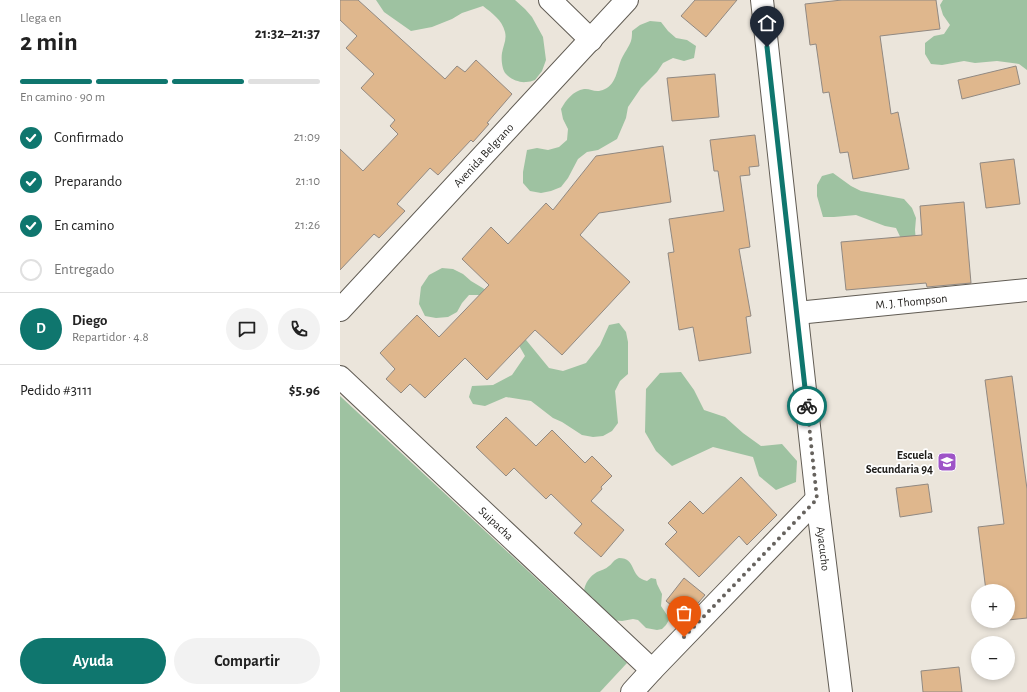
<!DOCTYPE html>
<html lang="es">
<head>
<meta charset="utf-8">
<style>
  :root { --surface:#fff; --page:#f2f2f2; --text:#222; --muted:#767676; --line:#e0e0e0; --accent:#0f766e }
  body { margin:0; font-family:"Alegreya Sans",sans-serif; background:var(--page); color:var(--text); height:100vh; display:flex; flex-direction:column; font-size:15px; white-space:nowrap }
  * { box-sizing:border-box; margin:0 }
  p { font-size:13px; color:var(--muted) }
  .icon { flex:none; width:22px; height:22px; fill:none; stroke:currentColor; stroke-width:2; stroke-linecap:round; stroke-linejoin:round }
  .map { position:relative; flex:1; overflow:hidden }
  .sheet { display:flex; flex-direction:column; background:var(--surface); width:340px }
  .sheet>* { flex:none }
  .controls { position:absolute; left:631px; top:584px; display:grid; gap:8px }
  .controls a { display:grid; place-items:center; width:44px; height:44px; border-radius:50%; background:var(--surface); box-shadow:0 2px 6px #0003; font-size:20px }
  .pin { position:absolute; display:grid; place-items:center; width:34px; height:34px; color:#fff; margin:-41px -17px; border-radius:50% 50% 50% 0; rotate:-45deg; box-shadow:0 0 4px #0007 }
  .pin .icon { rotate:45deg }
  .courier { position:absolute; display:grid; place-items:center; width:40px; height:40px; margin:-20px; border:3px solid #0f766e; border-radius:50%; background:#fff; color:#222; box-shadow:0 1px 5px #0007 }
  .headline em { font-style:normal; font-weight:700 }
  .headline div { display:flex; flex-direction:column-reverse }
  .headline { display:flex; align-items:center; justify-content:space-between; height:68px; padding:0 20px }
  h1 { font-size:26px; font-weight:700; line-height:30px }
  .bar { display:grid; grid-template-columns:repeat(4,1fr); gap:6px 4px; align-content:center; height:48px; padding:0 20px }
  .bar i { height:5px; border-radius:3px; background:var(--line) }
  .bar .current { background:var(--accent) }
  .bar p { grid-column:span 4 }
  .line { display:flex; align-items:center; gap:10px; padding:0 20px; border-top:1px solid var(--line) }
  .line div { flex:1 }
  .round { display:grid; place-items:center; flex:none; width:42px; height:42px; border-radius:21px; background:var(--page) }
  ol { padding:0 20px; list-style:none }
  li { display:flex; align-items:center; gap:12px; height:44px }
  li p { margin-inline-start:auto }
  li .icon { padding:4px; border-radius:50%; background:var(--accent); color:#fff; stroke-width:4 }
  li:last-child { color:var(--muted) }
  li i { width:22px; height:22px; border:2px solid var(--line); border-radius:50% }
  .action { display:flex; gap:8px; margin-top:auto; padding:8px 20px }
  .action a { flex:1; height:46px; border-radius:24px; background:var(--accent); color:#fff; font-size:16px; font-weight:700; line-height:46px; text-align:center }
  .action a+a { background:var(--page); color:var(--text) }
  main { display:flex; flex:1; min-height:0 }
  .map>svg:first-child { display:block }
</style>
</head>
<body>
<main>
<section class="sheet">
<div class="headline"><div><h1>2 min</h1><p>Llega en</p></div><em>21:32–21:37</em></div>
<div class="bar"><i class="current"></i><i class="current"></i><i class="current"></i><i></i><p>En camino · 90 m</p></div>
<ol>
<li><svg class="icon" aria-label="check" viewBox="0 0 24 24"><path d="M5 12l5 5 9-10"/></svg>Confirmado<p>21:09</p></li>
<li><svg class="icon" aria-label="check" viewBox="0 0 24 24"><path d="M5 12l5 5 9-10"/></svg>Preparando<p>21:10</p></li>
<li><svg class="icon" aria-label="check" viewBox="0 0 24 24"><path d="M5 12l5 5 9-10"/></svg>En camino<p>21:26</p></li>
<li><i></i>Entregado</li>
</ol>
<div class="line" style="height:72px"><b class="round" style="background:var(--accent);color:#fff">D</b><div><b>Diego</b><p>Repartidor · 4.8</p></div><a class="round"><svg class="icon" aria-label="chat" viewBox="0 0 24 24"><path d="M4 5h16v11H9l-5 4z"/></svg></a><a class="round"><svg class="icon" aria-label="phone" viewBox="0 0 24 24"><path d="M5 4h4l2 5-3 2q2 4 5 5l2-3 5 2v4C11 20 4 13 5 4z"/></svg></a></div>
<div class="line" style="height:52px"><div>Pedido #3111</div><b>$5.96</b></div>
<div class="action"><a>Ayuda</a><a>Compartir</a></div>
</section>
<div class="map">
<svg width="687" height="692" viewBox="0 0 687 692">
  <rect width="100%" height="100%" fill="#ebe5db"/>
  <!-- green -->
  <g fill="#9ec2a1">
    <path d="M36,0h139l10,9 7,8 11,20 3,23 -4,11 -7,9c-3,1 -6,2 -9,2 -6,1 -16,-3 -20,-8 -4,-4 -5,-15 -4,-21 1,-7 5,-13 3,-21 -3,-12 -13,-19 -22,-26l-21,7 -10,6 -20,8 -21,4 -27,-19z"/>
    <polygon points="603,0 687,0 687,70 679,64 657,61 635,63 624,61 602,65 591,64 585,54 585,43 594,36 604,34 610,25 603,15 600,5"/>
    <path d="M310,21l11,1 7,9 8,7 11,2 9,6 -2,12 -10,3 -11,-3 -10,5 -6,9 -16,16 -13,19 -2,11 -9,21 -19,11 -11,2 -9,7 -10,19 -7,9 -10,4 -10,2 -11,-2 -7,-8v-11l4,-22 10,-2 11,2 11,-3 8,-7 1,-11 -5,-10 -2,-10c5,-9 12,-18 23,-20 7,-1 11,5 21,0 11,-5 12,-19 16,-29 3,-7 8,-13 10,-19 1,-3 1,-7 1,-10l8,-6z"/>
    <polygon points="493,173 511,186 521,191 564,199 572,208 576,218 575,230 577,252 565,247 556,228 545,226 516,215 494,217 483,217 477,196 477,185 482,176"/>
    <polygon points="102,268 113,269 123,274 131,281 151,293 182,335 209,368 223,371 246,363 260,345 269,325 279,323 286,332 288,342 288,374 280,381 275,391 278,423 272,431 263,436 253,437 242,435 222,422 213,418 191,401 166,397 145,406 133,404 129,397 132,386 153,385 172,375 185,356 169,328 140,295 129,295 122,303 117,312 108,317 96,318 85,316 79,304 81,287 89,275"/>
    <polygon points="341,372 354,390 364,410 385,417 403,433 421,446 442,444 457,461 456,482 436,490 419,476 413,457 373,447 332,466 316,451 305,432 306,389 320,373"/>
    <polygon points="0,396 287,663 260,692 0,692"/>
    <path d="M279,558c18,0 10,19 28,23l4,-3 5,1 1,5 5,10 -1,12 6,9 2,5 -3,5 -4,4 -5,1 -11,-2 -8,-8 -5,-1 -11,2 -11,-1 -12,-12 -6,-10 -9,-7c1,-8 6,-15 13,-19 4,-2 9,-3 12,-6 5,-4 3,-5 10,-8z"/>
  </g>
  <!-- building -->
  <g fill="#dfb78d" stroke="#918982">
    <polygon points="0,0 18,0 105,79 117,66 125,72 136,60 172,94 147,123 149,124 133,142 131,140 98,175 90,168 57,204 65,211 39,238 34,234 0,270 0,149 23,171 58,134 50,126 55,120 21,88 34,74 6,48 17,36 0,20"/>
    <polygon points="355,0 397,0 366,37 341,16"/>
    <polygon points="502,0 596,0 600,29 540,36 551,114 558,112 569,169 513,179 508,152 500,153 489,92 483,93 476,44 470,45 465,4"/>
    <polygon points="676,66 680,84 622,99 618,80"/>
    <polygon points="375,74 379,117 332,121 327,78"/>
    <polygon points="415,135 419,166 409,167 410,175 400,176 410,247 399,249 411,316 406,317 411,353 359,361 353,327 339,330 328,253 334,252 329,219 384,211 378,171 374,171 370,140"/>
    <polygon points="323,146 331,202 259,213 240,235 290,282 222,355 195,330 147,380 125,358 85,398 70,384 61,393 46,379 55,369 40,353 77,315 99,337 149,285 122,259 151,227 168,244 206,203 213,210 256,156"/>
    <polygon points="674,159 680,204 646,208 640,163"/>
    <polygon points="624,202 631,283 587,287 586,283 506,290 501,242 582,235 580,206"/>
    <polygon points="672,376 687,489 687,618 668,620 668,591 646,591 638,527 664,524 645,380"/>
    <polygon points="166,417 196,446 212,430 245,463 252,456 272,476 261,487 262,489 251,501 284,530 261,557 234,533 242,524 211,494 206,499 174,468 166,476 136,447"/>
    <polygon points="401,477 437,515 407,545 399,536 359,577 325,544 337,532 328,523 350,501 363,514"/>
    <polygon points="588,484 592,512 560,517 556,488"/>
    <polygon points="344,578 365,595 346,617 326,601"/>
    <polygon points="619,667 622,692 583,692 581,671"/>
  </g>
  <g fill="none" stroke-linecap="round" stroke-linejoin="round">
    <defs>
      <g id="minor">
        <polyline points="210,0 251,40"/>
        <path id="s1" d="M0,310l287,-310"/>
        <path id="s2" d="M457,313l230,-23"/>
        <path id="s3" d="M0,377l312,293"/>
        <polyline points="292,692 312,670 477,499"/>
      </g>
      <g id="tertiary">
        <path id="s4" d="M422,0l55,499 24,193"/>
      </g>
    </defs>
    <!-- minor casing -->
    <use href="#minor" stroke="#615c54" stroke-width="24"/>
    <!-- tertiary casing -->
    <use href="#tertiary" stroke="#615c54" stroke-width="24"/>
    <!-- minor -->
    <use href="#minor" stroke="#fff" stroke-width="22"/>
    <!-- tertiary -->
    <use href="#tertiary" stroke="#fff" stroke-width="22"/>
  </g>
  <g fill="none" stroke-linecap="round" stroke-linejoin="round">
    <!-- done -->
    <polyline stroke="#66625d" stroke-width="4" stroke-dasharray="0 7.2" points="344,637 477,499 467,406"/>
    <!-- route -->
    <polyline stroke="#0f766e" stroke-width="5" points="427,47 467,406"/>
  </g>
  <!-- icons -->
  <defs>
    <symbol id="school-square" viewBox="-11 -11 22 22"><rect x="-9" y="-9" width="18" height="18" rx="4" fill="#9e54c7" stroke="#fff"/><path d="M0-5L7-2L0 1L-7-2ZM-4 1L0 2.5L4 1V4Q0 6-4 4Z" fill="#fff"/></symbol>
  </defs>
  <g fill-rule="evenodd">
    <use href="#school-square" x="596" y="451" width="22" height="22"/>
  </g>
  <g text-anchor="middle" stroke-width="3.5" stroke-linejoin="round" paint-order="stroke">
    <!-- street labels -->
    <g font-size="12" fill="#1e1c19" stroke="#fff">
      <text dy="4" stroke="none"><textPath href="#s1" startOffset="211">Avenida Belgrano</textPath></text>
      <text dy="4" stroke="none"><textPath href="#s2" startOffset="115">M. J. Thompson</textPath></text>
      <text dy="4" stroke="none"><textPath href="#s3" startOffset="214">Suipacha</textPath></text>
      <text dy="4" stroke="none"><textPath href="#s4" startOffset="552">Ayacucho</textPath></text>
    </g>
    <!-- poi labels -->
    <g font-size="12" font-weight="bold" fill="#1e1c19" stroke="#fff" text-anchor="end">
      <text x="593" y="459">Escuela<tspan x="593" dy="14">Secundaria 94</tspan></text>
    </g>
  </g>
</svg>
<div class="controls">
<a>+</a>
<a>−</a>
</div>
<div class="pin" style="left:344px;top:637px;background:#ea580c"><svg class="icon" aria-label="bag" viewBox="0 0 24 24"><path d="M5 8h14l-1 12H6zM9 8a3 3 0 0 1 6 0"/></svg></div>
<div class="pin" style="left:427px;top:47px;background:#1f2937"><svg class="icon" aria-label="home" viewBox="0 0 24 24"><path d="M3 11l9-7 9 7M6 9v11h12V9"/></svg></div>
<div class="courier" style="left:467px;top:406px"><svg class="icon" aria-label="bike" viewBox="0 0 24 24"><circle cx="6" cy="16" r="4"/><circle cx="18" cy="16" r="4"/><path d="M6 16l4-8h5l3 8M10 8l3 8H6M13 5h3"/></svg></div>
</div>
</main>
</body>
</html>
